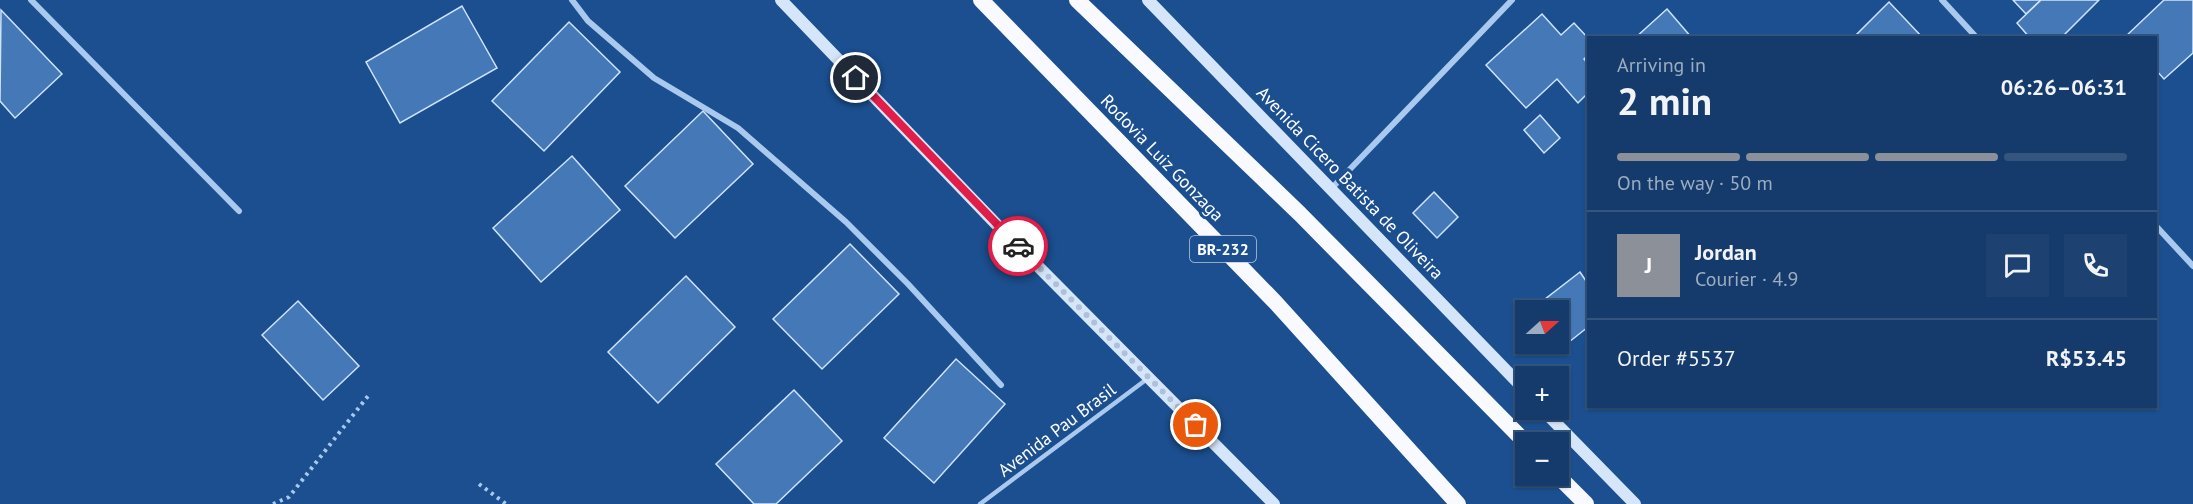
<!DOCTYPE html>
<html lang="en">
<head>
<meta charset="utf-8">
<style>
  :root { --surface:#143b6b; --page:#1d4271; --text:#f1f3f6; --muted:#9dadc1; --line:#33557e; --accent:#8c9099 }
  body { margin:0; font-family:"PT Sans",sans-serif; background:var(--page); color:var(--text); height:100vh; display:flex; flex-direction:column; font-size:22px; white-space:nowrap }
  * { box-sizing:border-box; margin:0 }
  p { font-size:20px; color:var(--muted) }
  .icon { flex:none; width:33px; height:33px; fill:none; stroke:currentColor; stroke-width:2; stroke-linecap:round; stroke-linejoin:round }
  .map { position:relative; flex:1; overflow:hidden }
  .details { position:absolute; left:1587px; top:36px; width:570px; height:372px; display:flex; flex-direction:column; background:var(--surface); border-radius:0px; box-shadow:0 2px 4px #0004,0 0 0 2px var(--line) }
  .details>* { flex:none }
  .needle { width:39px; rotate:69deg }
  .fabs { position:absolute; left:1515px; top:300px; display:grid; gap:12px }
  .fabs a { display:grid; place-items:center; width:54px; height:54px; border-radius:0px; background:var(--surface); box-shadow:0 2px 4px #0004,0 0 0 2px var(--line); font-size:30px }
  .pin { position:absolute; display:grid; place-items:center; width:51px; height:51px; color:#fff; margin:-26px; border:3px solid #fff; border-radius:50%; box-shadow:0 2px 6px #0007 }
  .courier { position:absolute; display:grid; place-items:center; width:60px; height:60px; margin:-30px; border:4px solid #e11d48; border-radius:50%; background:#fff; color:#222; box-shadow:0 2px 8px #0007 }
  .headline em { font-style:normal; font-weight:700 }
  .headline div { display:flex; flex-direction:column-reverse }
  .headline { display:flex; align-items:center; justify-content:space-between; height:102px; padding:0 30px }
  h1 { font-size:39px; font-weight:700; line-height:45px }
  .bar { display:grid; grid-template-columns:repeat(4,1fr); gap:9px 6px; align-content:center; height:72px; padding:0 30px }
  .bar i { height:8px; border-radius:4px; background:var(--line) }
  .bar .active { background:var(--accent) }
  .bar p { grid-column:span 4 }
  .line { display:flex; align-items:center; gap:15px; padding:0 30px; border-top:2px solid var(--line) }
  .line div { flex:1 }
  .round { display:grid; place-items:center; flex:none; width:63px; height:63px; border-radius:0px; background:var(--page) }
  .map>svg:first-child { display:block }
</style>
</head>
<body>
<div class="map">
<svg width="2193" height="504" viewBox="0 0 2193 504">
  <rect width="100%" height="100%" fill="#1b4f8f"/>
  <!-- building -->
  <g fill="#4478b7" stroke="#cfe3fa" stroke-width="1.5">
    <polygon points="2013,0 2041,0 2026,14"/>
    <polygon points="2041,0 2099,0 2061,38 2030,38 2017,23"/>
    <polygon points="2164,0 2193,0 2193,53 2164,79 2156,70 2156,38 2126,36"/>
    <polygon points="1889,2 1923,38 1853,38"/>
    <polygon points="462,6 497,68 400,123 366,62"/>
    <polygon points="1667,9 1692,38 1635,38"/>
    <polygon points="1,10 62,74 15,118 0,101"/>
    <polygon points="1542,14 1561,35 1574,23 1588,38 1588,55 1584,59 1588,64 1588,93 1578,103 1557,79 1526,108 1486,65"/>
    <polygon points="569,22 620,72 544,151 492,101"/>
    <polygon points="703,111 753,164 675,238 625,186"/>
    <polygon points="1540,115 1560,138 1544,153 1524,130"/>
    <polygon points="572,156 620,210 541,282 493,228"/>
    <polygon points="1434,192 1458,217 1437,238 1413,213"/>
    <polygon points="850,244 899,294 822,369 773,319"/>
    <polygon points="1580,272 1588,284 1588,327 1569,342 1558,328 1558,310 1545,310 1540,303"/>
    <polygon points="686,276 735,327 658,403 608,352"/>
    <polygon points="298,301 359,366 323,400 262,335"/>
    <polygon points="956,359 1005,404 934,483 884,438"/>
    <polygon points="794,390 842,441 776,504 754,504 716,464"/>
  </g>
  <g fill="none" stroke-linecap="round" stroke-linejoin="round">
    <!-- path -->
    <g stroke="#a9c9ee" stroke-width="4" stroke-dasharray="3 4.5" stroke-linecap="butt">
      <polyline points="479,484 506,504"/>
      <polyline points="273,504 289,497 368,396"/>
    </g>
    <!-- service -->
    <polyline stroke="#a9c9ee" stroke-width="4.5" points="980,504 1147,379"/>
    <!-- minor -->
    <g stroke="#a9c9ee" stroke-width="6">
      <polyline points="31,0 239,211"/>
      <polyline points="572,0 588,21 654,78 738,128 846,222 908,284 1001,385"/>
      <polyline points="1942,0 1977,38"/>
      <polyline points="1331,189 1512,0"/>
      <polyline points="2156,226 2193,266"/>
    </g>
    <!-- secondary -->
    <g stroke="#d6e6fa" stroke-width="12">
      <polyline points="781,0 999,227 1274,504"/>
      <polyline points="1148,0 1526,391"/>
      <polyline points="1543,410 1635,504"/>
    </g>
    <!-- trunk -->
    <g stroke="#f8faff" stroke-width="16">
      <polyline points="981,0 1276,303 1458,504"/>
      <polyline points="1077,0 1300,214 1526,443"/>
      <polyline points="1558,476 1586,504"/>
    </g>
  </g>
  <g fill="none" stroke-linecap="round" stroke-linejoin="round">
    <!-- done -->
    <polyline stroke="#afc1d8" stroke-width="6" stroke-dasharray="0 10.8" points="1018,246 1196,425"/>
    <!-- route -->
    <polyline stroke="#e11d48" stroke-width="8" points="856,78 1018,246"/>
  </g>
  <g text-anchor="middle" stroke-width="6" stroke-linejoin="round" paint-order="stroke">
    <!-- shield labels -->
    <rect fill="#1b4f8f" stroke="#bbcadd" stroke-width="1.5" x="1190" y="236" width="66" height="26" rx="4.5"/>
    <g font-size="16" font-weight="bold" fill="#fff">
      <text x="1223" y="255">BR-232</text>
    </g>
    <!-- street labels -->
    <g font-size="18" fill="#fff" stroke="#1b4f8f">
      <text transform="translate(1162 158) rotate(46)" y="6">Rodovia Luiz Gonzaga</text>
      <text transform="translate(1350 183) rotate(46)" y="6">Avenida Cicero Batista de Oliveira</text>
      <text transform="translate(1057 430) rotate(-37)" y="6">Avenida Pau Brasil</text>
    </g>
  </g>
</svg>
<div class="fabs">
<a><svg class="needle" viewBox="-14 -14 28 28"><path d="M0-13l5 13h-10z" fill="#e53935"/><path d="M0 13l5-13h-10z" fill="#9dadc1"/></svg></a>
<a>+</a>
<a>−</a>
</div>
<div class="pin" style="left:1196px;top:425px;background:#ea580c"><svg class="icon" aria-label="bag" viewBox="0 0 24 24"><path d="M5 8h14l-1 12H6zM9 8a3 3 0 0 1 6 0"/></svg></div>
<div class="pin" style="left:856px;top:78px;background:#1f2937"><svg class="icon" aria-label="home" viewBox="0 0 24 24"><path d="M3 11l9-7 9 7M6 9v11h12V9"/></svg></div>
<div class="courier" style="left:1018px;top:246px"><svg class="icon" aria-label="car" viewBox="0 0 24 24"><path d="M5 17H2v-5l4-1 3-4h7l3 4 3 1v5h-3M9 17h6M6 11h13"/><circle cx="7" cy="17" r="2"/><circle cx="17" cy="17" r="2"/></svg></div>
<section class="details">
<div class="headline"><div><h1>2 min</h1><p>Arriving in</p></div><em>06:26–06:31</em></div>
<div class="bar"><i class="active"></i><i class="active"></i><i class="active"></i><i></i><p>On the way · 50 m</p></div>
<div class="line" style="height:108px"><b class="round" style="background:var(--accent);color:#fff">J</b><div><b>Jordan</b><p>Courier · 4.9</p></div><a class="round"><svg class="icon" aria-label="chat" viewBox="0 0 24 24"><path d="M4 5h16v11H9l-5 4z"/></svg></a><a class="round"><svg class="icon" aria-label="phone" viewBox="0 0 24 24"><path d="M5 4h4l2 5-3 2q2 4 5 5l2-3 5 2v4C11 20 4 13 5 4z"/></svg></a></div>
<div class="line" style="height:78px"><div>Order #5537</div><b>R$53.45</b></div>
</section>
</div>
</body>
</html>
